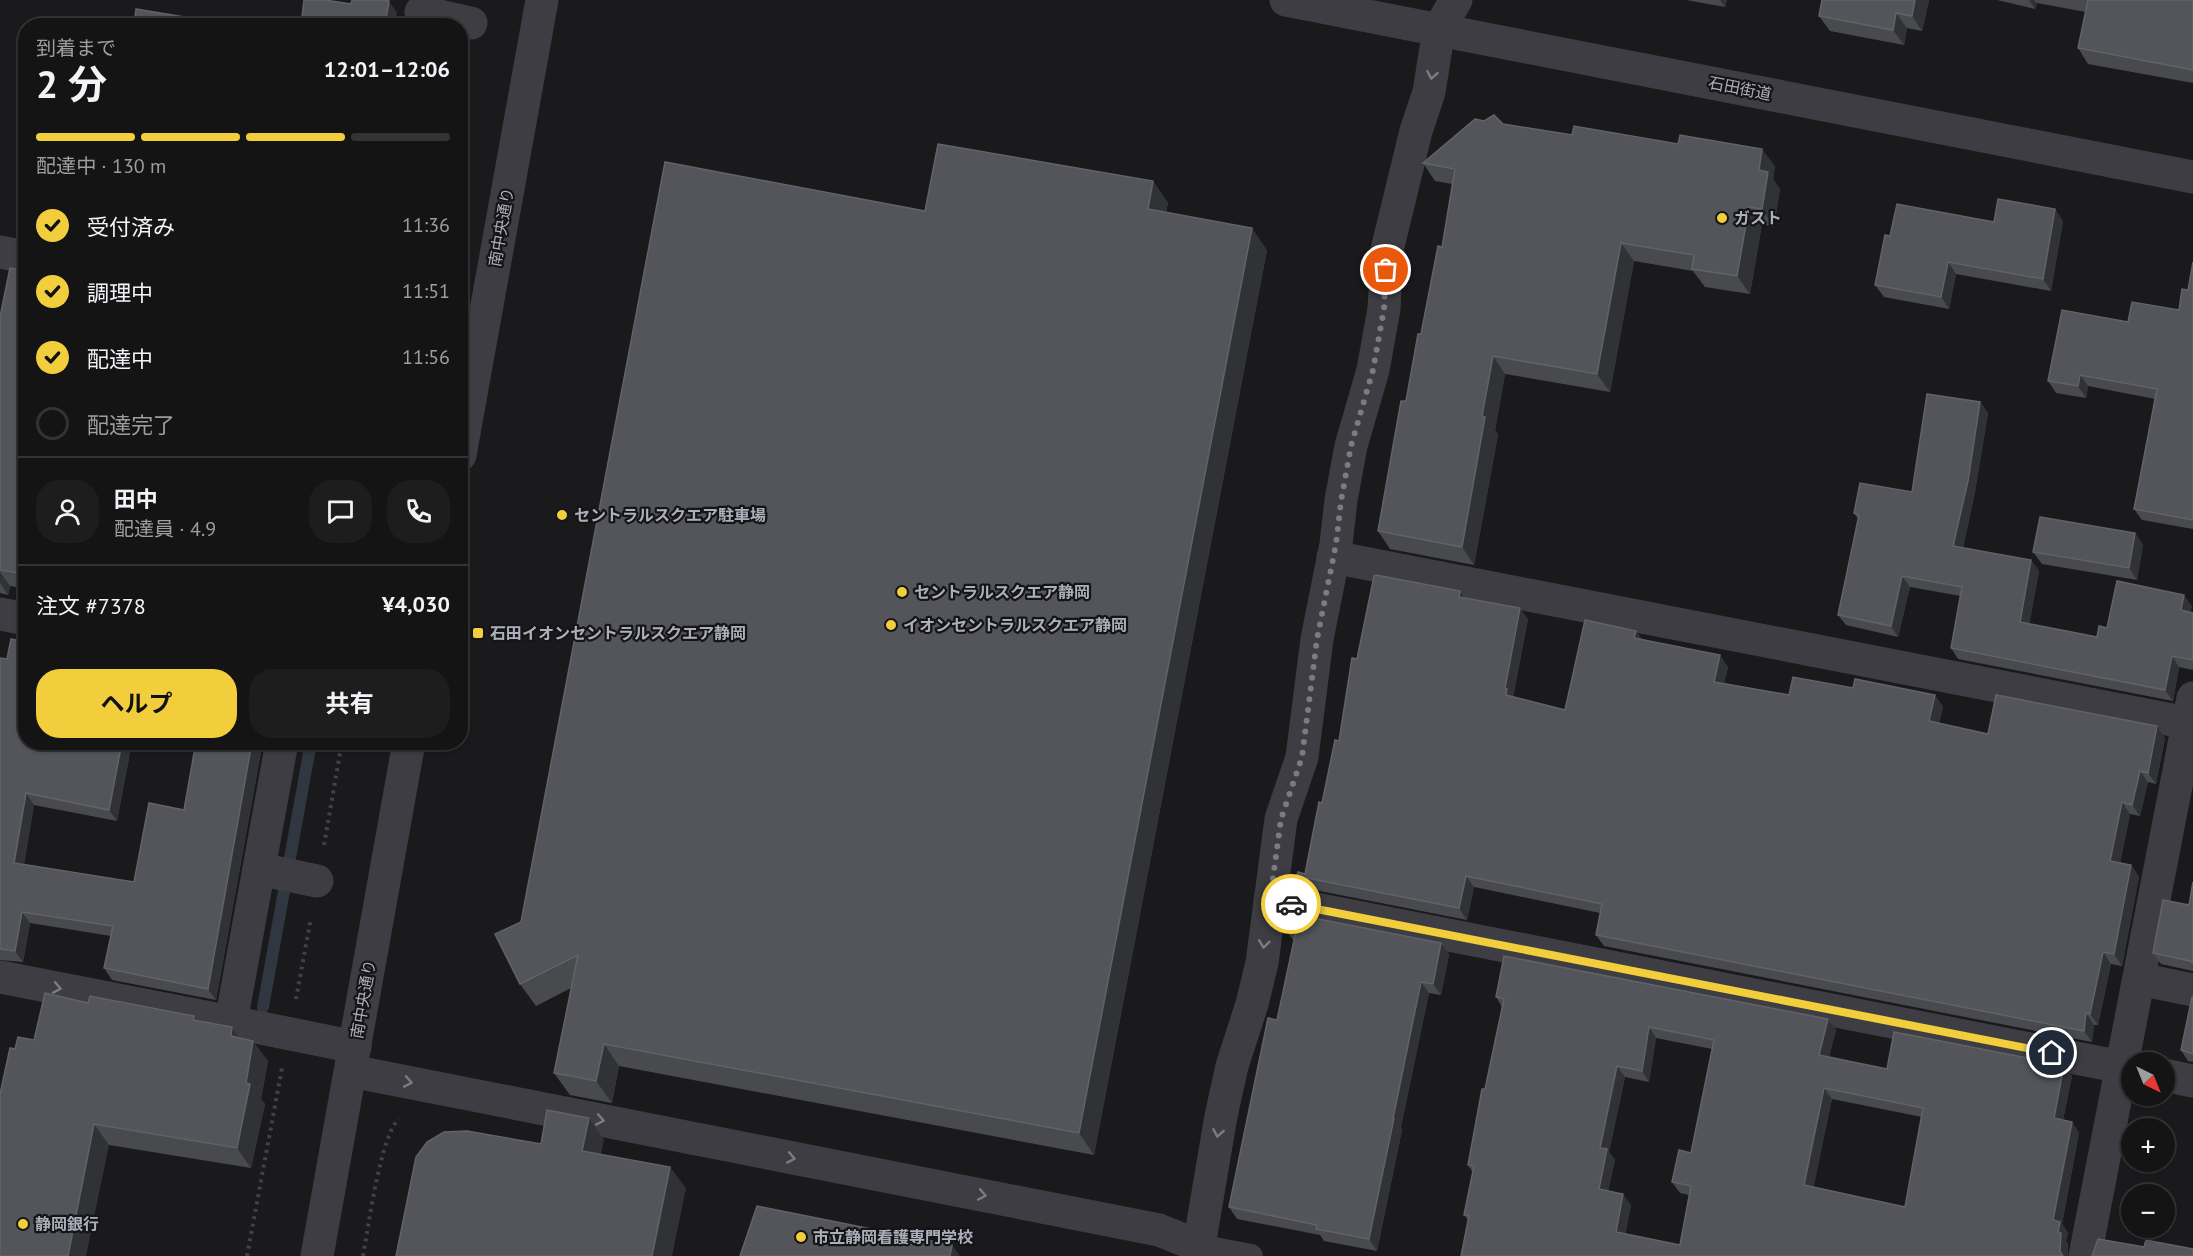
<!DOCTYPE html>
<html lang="ja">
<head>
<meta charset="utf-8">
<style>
  :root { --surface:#141415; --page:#1d1d1e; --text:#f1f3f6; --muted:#9d9ea0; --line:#333334; --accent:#f2ce3d }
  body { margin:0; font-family:"PT Sans","Noto Sans JP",sans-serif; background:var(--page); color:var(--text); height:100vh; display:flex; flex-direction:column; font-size:22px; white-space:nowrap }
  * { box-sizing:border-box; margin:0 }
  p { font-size:20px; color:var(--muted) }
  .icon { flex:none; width:33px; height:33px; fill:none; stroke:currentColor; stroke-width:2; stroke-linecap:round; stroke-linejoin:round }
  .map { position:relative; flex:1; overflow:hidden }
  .drawer { position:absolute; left:18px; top:18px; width:450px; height:732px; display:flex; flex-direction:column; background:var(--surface); border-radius:24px; box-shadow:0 2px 4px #0004,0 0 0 2px var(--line) }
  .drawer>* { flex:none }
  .needle { width:39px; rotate:137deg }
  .controls { position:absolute; left:2121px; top:1052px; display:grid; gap:12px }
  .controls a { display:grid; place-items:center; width:54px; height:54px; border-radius:50%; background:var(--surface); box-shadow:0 2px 4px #0004,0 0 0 2px var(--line); font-size:30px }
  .pin { position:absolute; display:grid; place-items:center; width:51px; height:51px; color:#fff; margin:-26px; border:3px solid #fff; border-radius:50%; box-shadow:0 2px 6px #0007 }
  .courier { position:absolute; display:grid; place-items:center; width:60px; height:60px; margin:-30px; border:4px solid #f2ce3d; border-radius:50%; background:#fff; color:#222; box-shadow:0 2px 8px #0007 }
  .head em { font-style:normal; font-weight:700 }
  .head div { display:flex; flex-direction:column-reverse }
  .head { display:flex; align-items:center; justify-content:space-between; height:102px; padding:0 18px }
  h1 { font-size:39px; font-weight:700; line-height:45px }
  .bar { display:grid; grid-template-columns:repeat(4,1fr); gap:9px 6px; align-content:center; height:72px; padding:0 18px }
  .bar i { height:8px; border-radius:4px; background:var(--line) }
  .bar .selected { background:var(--accent) }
  .bar p { grid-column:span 4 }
  .line { display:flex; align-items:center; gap:15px; padding:0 18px; border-top:2px solid var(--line) }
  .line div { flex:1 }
  .round { display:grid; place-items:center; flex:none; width:63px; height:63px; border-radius:24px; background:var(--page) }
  ol { padding:0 18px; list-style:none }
  li { display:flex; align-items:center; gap:18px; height:66px }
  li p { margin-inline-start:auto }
  li .icon { padding:6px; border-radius:50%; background:var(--accent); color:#111; stroke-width:4 }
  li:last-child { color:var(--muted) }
  li i { width:33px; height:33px; border:3px solid var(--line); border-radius:50% }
  .cta { display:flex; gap:12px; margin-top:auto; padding:12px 18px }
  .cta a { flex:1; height:69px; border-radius:24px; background:var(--accent); color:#111; font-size:24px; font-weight:700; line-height:69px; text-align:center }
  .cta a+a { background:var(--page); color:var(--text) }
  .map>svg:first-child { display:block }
</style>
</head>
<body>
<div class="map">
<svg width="2193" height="1256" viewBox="0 0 2193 1256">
  <rect width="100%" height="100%" fill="#1a1a1c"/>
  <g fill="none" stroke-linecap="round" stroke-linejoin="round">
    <!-- stream -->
    <polyline stroke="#303741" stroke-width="12" points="263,1007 311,742"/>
    <!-- path -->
    <g stroke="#414248" stroke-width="4" stroke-dasharray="3 4.5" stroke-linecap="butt">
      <polyline points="460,82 465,59"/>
      <polyline points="324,845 342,742"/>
      <polyline points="296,999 311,918"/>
      <polyline points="247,1256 282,1068"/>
      <path d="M363,1256c5,-27 18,-123 36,-137"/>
    </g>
    <!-- service -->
    <polyline stroke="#3d3d43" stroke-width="24" points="1199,1246 1251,1256"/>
    <!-- minor -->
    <g stroke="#3d3d43" stroke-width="33">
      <polyline points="421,12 471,23"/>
      <polyline points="0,252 26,257"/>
      <polyline points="1333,557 2193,724"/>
      <polyline points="0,614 26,619"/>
      <polyline points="259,869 317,881"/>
      <polyline points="1270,900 2132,1069"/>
      <polyline points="0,977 231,1022 282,742"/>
      <polyline points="2139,979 2193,990"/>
      <polyline points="291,1034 355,1047"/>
      <polyline points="351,1071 1159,1230 1199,1246"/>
      <polyline points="2164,1075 2193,1081"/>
      <polyline points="1203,1256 1199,1246 1221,1116 1232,1066 1252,1004 1262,963 1281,819 1302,757 1317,639 1336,544 1341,500 1351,446 1373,370 1384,309 1387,250 1416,131 1429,92 1439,29 1456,0"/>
      <polyline points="2085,1256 2193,698"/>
    </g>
    <!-- tertiary -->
    <g stroke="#3d3d43" stroke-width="33">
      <polyline points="1286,0 2193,177"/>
      <polyline points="460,455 542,0"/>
      <polyline points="317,1256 409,742"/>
    </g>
    <!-- minor-bridge -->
    <polyline stroke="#3d3d43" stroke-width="33" points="231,1022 291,1034"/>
  </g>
  <!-- wall -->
  <g fill="#494a4e" fill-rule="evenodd">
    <polygon points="1686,0 1727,0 1725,7"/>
    <polygon points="1822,0 1929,0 1922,31 1907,28 1904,45 1830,31 1819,16"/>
    <polygon points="1997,0 2193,0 2193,83 2088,64 2078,48 2086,12 2037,3 2035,9"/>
    <polygon points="1503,124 1775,166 1773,179 1780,189 1774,227 1762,224 1750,294 1705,287 1693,271 1634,261 1610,392 1505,374 1495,430 1498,435 1474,565 1390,549 1378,531 1406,401 1442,247 1452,184 1435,181 1423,163"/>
    <polygon points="1153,181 1168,203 1166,212 1267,250 1094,1155 619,1066 612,1103 570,1095 554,1073 571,988 536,1006 520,984 521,922 925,211"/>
    <polygon points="2063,221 2051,291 1956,274 1949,309 1884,297 1875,285 1890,236 1994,222"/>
    <polygon points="2193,262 2193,529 2142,520 2134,509 2155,399 2088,386 2086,398 2056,393 2048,381 2128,322 2179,310 2188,290"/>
    <polygon points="26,271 26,589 10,586 8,595 0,593 0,317"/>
    <polygon points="1980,402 1988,413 1975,492 1963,548 2031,560 2039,571 2029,624 2097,637 2107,628 2192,606 2190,612 2193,613 2193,670 2179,667 2173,701 1958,659 1951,648 1961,596 1910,587 1898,637 1846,625 1838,615 1858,519 1854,513 1912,492"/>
    <polygon points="2135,533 2143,545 2137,580 2042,564 2033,552"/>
    <polygon points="1460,591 1465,598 1528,619 1513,697 1565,710 1636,631 1641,639 1728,667 1724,683 1789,695 1853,688 1935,695 1943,707 1939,723 1988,734 2165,738 2156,784 2148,782 2140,816 2130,814 2120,863 2131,865 2139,877 2122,966 2111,964 2098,1025 2094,1025 2092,1042 1604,946 1596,935 1600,913 1474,887 1467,920 1305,888 1297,876 1305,874 1339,741 1357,659"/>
    <polygon points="0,658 132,742 117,821 34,805 24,864 134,882 184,810 196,742 259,742 262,746 216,1000 112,980 104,968 111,936 30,923 23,962 0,960"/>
    <polygon points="2193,882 2193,971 2161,964 2153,953 2189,905"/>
    <polygon points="1285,929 1441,943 1449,954 1441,995 1429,993 1401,1127 1402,1130 1377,1251 1324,1241 1320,1235 1237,1219 1229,1207 1277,1020 1294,940 1293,940"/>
    <polygon points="2193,996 2193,1062 2188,1061 2181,1050"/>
    <path d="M1496,997l332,22 8,11 -7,27 58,12 177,-4 8,11 -9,44 9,2 7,11 -17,91 6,9 -2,8 2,3 -607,12 7,-36 -4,-5 9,-42 -5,-8 17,-76 17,-82zM1656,1038l56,11 -21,104 -19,29 8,11 9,2 -9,50 -55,-11 6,-29 -23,-14 7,-31 -6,-8 16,-75 24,5zM1832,1099l90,18 -17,90 -92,-20z"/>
    <polygon points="88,1003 198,1021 239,1038 268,1061 261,1099 265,1104 251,1168 109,1145 15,1049 34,1040"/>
  </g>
  <!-- shaded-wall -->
  <g fill="#313235">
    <polygon points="1720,0 1727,0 1725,7"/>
    <polygon points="1915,0 1929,0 1922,31 1912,16"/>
    <polygon points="2029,0 2034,0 2037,3 2035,9"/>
    <polygon points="389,1 397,13 395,26 385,26"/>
    <polygon points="1896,13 1907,28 1904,45 1893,30"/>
    <polygon points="1762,149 1775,166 1773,179 1780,189 1774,227 1762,209 1759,170"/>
    <polygon points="1153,181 1168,203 1163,230 1148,209"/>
    <polygon points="1749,207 1762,224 1750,294 1737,276"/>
    <polygon points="2055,209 2063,221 2051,291 2043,279"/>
    <polygon points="1252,228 1267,250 1094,1155 1079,1133"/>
    <polygon points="1621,243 1634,261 1610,392 1597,374"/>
    <polygon points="1948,262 1956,274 1949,309 1941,297"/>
    <polygon points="1493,356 1505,374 1495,430 1498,435 1474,565 1462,547 1482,416"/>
    <polygon points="2080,375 2088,386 2086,398 2078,386"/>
    <polygon points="1980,402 1988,413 1975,492 1961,557 1953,546"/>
    <polygon points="2135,533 2143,545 2137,580 2129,568"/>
    <polygon points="2031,560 2039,571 2028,633 2020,622"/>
    <polygon points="0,572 10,586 8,595 0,583"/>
    <polygon points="1902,576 1910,587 1898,637 1891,626"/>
    <polygon points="1460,591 1468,602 1459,597"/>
    <polygon points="2184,595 2192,606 2189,621 2181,610"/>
    <polygon points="1520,608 1528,619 1513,697 1506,695 1505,688"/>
    <polygon points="1636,631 1644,642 1634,638"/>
    <polygon points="1720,655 1728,667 1722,693 1714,682"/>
    <polygon points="2172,656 2179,667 2173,701 2165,690"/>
    <polygon points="1935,695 1943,707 1937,733 1929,721"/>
    <polygon points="2157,726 2165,738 2156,784 2148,773"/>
    <polygon points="122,742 132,742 117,821 109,810"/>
    <polygon points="252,742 259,742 262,746 216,1000 208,989"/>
    <polygon points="2140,771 2148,782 2140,816 2132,805"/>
    <polygon points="26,793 34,805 22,874 14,863"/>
    <polygon points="2122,802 2130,814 2118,873 2110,861"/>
    <polygon points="2131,865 2139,877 2122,966 2114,954"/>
    <polygon points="1466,876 1474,887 1467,920 1459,908"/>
    <polygon points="22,912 30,923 23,962 15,951"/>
    <polygon points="1441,943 1449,954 1441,995 1433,984"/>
    <polygon points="2103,952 2111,964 2098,1025 2090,1014"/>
    <polygon points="1421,982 1429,993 1401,1127 1402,1130 1377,1251 1369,1239"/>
    <polygon points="2086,1013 2094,1025 2092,1042 2084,1031"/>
    <polygon points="1828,1019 1836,1030 1827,1066 1819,1055"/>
    <polygon points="232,1027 246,1048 231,1036"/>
    <polygon points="1649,1027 1656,1038 1649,1082 1642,1071"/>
    <polygon points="253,1041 268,1061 261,1099 265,1104 251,1168 237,1148 246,1083"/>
    <polygon points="604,1044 619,1066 612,1103 596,1081"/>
    <polygon points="2064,1065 2072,1076 2061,1129 2054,1118"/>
    <polygon points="1617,1066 1625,1077 1609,1152 1615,1160 1606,1200 1599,1189 1600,1148"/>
    <polygon points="1824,1088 1832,1099 1812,1196 1804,1185"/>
    <polygon points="589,1118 604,1140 597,1173 582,1151"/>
    <polygon points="2072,1122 2079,1133 2062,1224 2068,1233 2066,1241 2068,1244 2068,1256 2063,1256 2060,1251 2058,1232 2053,1220"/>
    <polygon points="94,1124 109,1145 86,1256 68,1256"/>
    <polygon points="670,1167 686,1188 672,1256 652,1256"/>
    <polygon points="1623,1194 1631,1205 1624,1243 1616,1232"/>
    <polygon points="952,1245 960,1256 950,1256"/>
  </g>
  <!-- building -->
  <g fill="#53555a" stroke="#616369" stroke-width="1.5" fill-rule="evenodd">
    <polygon points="304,0 325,0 351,4 352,0 378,0 389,1 385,26 301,26"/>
    <polygon points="1822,0 1915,0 1912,16 1896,13 1893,30 1819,16"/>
    <polygon points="2088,0 2193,0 2193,70 2078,48"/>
    <polygon points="136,9 239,26 134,26"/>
    <polygon points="1494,115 1503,124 1572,135 1574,126 1678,144 1680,135 1762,149 1759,170 1768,172 1762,209 1749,207 1737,276 1692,269 1694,255 1621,243 1597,374 1493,356 1482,416 1485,417 1462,547 1378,531 1401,401 1406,401 1418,334 1421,334 1438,246 1442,247 1455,169 1423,163 1475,119 1484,121"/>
    <polygon points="938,144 1153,181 1148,209 1252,228 1079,1133 604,1044 596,1081 554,1073 578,955 520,984 495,934 521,922 665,162 925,211"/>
    <polygon points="1998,199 2055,209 2043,279 1948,262 1941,297 1875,285 1885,235 1890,236 1897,204 1994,222"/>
    <polygon points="2193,262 2193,520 2134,509 2157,389 2080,375 2078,386 2048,381 2062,310 2128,322 2132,302 2179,310 2182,289 2188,290"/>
    <polygon points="10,268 26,271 26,574 0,570 0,317"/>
    <polygon points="1927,394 1980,402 1968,481 1953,546 2031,560 2020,622 2097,637 2099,626 2107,628 2117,581 2184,595 2181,610 2193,613 2193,660 2172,656 2165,690 1951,648 1962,587 1902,576 1891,626 1838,615 1859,515 1854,513 1860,483 1912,492"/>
    <polygon points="2040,517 2135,533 2129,568 2033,552"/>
    <polygon points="1376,575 1460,591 1459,597 1520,608 1505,688 1507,689 1506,695 1565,710 1585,620 1636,631 1634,638 1720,655 1714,682 1789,695 1793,677 1853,688 1855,679 1935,695 1929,721 1988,734 1996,695 2157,726 2148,773 2140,771 2132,805 2122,802 2110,861 2131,865 2114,954 2103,952 2090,1014 2086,1013 2084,1031 1596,935 1602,904 1466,876 1459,908 1297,876 1298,872 1305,874 1319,802 1322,803 1335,740 1339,741 1352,658 1357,659 1374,576"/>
    <polygon points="11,639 26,642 26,742 122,742 109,810 26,793 14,863 134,882 149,803 184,810 196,742 252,742 208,989 104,968 113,926 22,912 15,951 0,949 0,658 7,659"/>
    <polygon points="2193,882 2193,963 2190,961 2153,953 2163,900 2189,905"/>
    <polygon points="1288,913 1441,943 1433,984 1421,982 1393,1118 1394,1118 1369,1239 1316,1229 1317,1225 1229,1207 1268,1018 1277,1020 1296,931 1285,929"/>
    <path d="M1504,956l324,63 -9,36 68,14 7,-37 170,33 -10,53 18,4 -19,98 7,2 -2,10 3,1 -1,18 3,5h-602l8,-40 -5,-1 10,-49 -6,-1 14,-76h3l19,-90 -8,-2zM1649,1027l65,13 -23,113 -12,-3 -7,32 19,4 -11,59 -64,-13 7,-38 -24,-5 8,-40 -7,-1 17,-82 25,5zM1824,1088l99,20 -18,99 -101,-22z"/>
    <polygon points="45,993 88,1003 90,996 194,1016 193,1020 232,1027 231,1036 253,1041 246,1083 250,1084 237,1148 94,1124 68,1256 0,1256 0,1094 10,1048 15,1049 18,1037 34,1040"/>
    <polygon points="2193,996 2193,1054 2181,1050 2192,997"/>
    <polygon points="547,1110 589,1118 582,1151 670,1167 652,1256 396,1256 416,1157 427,1142 444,1132 467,1131 541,1144"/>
    <polygon points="757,1206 952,1245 950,1256 740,1256"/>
    <polygon points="2098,1239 2144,1247 2146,1240 2193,1249 2193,1256 2092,1256"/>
  </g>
  <!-- one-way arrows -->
  <defs><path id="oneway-chevron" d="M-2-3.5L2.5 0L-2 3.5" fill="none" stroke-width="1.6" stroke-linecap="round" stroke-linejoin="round" transform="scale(1.5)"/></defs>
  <g stroke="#7b7c86">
    <use href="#oneway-chevron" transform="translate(1432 75) rotate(100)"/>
    <use href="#oneway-chevron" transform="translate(1264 944) rotate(97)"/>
    <use href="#oneway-chevron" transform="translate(57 988) rotate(11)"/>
    <use href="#oneway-chevron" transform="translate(408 1082) rotate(11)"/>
    <use href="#oneway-chevron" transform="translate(600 1120) rotate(11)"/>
    <use href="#oneway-chevron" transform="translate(1218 1133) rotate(100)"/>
    <use href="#oneway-chevron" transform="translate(791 1158) rotate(11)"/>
    <use href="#oneway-chevron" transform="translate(982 1195) rotate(11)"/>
  </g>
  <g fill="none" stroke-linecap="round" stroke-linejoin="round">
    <!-- done -->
    <polyline stroke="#7a7b84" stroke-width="6" stroke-dasharray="0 10.8" points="1291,904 1270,900 1281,819 1302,757 1317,639 1336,544 1341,501 1351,446 1373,370 1384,309 1386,270"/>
    <!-- route -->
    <polyline stroke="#f2ce3d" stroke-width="8" points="1291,904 2052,1053"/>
  </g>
  <!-- markers -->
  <g fill="#f2ce3d" stroke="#151517" stroke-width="2">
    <circle cx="1722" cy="218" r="6"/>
    <circle cx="562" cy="515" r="6"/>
    <circle cx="902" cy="592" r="6"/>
    <circle cx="891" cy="625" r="6"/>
    <rect x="472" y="627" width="12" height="12" rx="3"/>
    <circle cx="23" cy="1224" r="6"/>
    <circle cx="801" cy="1237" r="6"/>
  </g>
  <g text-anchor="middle" stroke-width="4.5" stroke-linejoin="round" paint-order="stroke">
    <!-- street labels -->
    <g font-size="16" fill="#adafbc" stroke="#151517">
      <text transform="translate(1740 88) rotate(11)" y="6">石田街道</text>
      <text transform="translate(501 227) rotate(-80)" y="6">南中央通り</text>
      <text transform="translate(363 999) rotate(-80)" y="6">南中央通り</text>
    </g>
    <!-- poi labels -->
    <g font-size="16" font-weight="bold" fill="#adafbc" stroke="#151517" text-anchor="start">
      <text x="1734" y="224">ガスト</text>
      <text x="574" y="521">セントラルスクエア駐車場</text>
      <text x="914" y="598">セントラルスクエア静岡</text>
      <text x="903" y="631">イオンセントラルスクエア静岡</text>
      <text x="490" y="639">石田イオンセントラルスクエア静岡</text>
      <text x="35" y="1230">静岡銀行</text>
      <text x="813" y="1243">市立静岡看護専門学校</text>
    </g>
  </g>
</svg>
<div class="controls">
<a><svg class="needle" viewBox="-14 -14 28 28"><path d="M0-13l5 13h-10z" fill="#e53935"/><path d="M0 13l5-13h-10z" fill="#9d9ea0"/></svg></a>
<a>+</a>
<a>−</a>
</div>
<div class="pin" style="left:1386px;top:270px;background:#ea580c"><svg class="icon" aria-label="bag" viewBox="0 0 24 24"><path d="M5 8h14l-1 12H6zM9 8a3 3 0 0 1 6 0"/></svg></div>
<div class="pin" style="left:2052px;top:1053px;background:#1f2937"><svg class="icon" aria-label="home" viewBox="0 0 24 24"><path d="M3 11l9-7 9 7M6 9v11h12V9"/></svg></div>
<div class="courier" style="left:1291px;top:904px"><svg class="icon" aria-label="car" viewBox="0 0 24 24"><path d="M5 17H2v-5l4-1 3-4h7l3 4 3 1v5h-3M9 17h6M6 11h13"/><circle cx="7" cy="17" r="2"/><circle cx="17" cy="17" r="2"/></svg></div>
<section class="drawer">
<div class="head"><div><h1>2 分</h1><p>到着まで</p></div><em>12:01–12:06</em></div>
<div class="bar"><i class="selected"></i><i class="selected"></i><i class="selected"></i><i></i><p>配達中 · 130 m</p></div>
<ol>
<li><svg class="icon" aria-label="check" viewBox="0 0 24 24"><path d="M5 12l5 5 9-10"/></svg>受付済み<p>11:36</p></li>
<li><svg class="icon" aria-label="check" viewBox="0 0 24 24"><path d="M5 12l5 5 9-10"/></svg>調理中<p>11:51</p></li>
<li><svg class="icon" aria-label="check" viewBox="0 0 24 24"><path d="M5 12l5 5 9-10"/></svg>配達中<p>11:56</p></li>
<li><i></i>配達完了</li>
</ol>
<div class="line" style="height:108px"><a class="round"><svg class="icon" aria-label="person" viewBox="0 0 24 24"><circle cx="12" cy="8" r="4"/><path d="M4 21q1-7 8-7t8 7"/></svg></a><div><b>田中</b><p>配達員 · 4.9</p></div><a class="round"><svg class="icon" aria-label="chat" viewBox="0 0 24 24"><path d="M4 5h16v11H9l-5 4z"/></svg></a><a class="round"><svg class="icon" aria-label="phone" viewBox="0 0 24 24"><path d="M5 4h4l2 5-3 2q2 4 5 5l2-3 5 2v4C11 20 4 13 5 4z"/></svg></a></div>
<div class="line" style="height:78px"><div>注文 #7378</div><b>¥4,030</b></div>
<div class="cta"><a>ヘルプ</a><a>共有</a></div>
</section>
</div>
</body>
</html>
